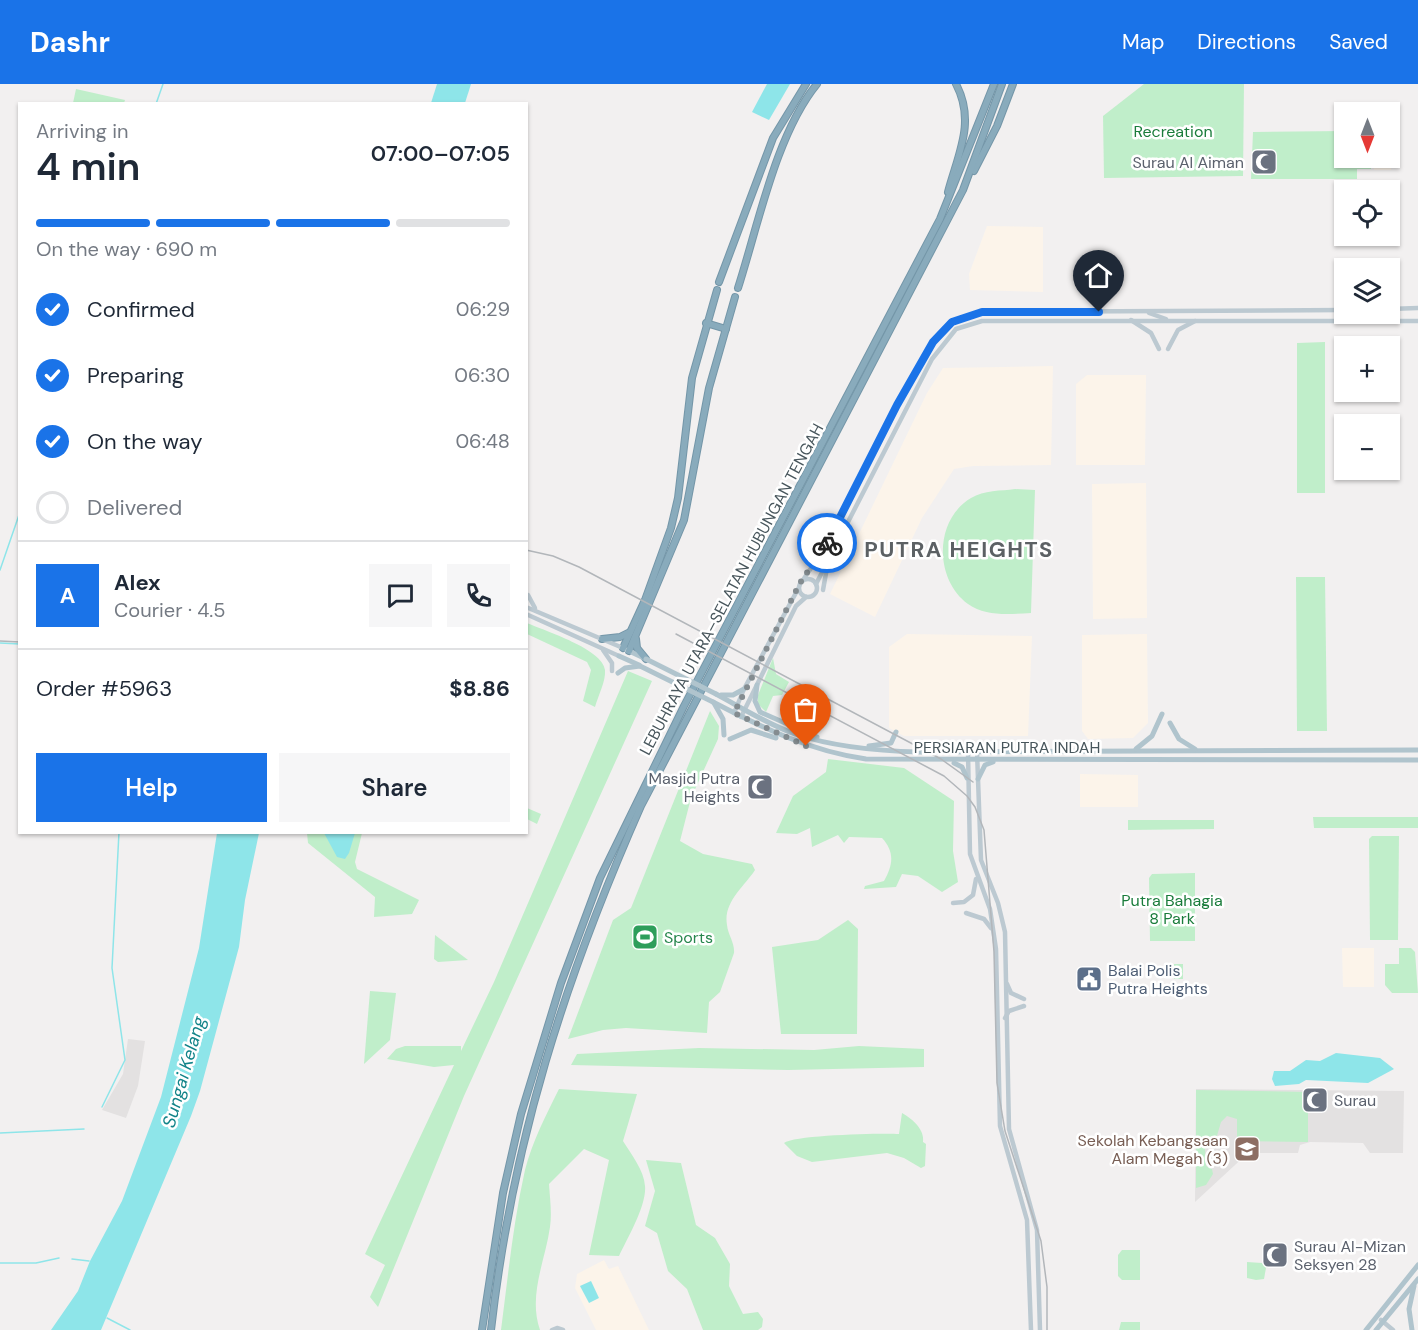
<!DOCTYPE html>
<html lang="en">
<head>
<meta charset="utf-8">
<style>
  :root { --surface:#fff; --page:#f6f6f7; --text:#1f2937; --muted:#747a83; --line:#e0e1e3; --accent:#1a73e8 }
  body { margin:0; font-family:"DM Sans",sans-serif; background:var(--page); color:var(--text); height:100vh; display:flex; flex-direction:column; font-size:22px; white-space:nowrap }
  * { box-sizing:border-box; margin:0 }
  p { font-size:20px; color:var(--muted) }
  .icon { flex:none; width:33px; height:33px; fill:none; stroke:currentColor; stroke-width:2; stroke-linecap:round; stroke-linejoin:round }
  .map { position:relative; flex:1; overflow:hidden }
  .panel { position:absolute; left:18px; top:18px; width:510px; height:732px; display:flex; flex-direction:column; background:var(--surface); border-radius:0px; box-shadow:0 2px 4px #0004 }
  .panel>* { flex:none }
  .needle { width:39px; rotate:180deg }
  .fabs { position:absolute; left:1334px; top:18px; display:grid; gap:12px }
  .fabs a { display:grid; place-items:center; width:66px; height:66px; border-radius:0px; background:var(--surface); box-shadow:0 2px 4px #0004; font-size:30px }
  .pin { position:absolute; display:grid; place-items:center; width:51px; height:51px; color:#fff; margin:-62px -26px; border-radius:50% 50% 50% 0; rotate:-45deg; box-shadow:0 0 6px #0007 }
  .pin .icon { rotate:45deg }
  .courier { position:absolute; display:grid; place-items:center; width:60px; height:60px; margin:-30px; border:4px solid #1a73e8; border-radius:50%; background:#fff; color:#222; box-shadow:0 2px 8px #0007 }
  .overview em { font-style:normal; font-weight:600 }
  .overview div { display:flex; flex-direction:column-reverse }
  .overview { display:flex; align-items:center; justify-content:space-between; height:102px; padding:0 18px }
  h1 { font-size:39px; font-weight:600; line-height:45px }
  .bar { display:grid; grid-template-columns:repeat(4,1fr); gap:9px 6px; align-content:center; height:72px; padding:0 18px }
  .bar i { height:8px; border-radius:4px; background:var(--line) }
  .bar .selected { background:var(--accent) }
  .bar p { grid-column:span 4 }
  .line { display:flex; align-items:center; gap:15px; padding:0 18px; border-top:2px solid var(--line) }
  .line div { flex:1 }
  .round { display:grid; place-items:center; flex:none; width:63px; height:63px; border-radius:0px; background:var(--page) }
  ol { padding:0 18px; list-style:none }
  li { display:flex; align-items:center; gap:18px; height:66px }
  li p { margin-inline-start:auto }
  li .icon { padding:6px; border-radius:50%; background:var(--accent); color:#fff; stroke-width:4 }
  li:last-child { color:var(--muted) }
  li i { width:33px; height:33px; border:3px solid var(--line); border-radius:50% }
  .action { display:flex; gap:12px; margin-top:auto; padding:12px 18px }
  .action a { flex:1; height:69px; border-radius:0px; background:var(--accent); color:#fff; font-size:24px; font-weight:600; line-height:69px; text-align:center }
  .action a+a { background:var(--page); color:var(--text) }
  header { display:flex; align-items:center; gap:36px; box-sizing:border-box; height:84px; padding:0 30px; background:var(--accent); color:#fff }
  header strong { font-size:28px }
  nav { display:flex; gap:33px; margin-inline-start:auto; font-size:21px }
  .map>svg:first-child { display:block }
</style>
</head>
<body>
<header>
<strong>Dashr</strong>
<nav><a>Map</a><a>Directions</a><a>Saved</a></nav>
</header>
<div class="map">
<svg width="1418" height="1246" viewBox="0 0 1418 1246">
  <rect width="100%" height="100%" fill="#f2f0f0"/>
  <!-- commercial -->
  <g fill="#fcf4ea">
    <polygon points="1389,50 1392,50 1391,86 1374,86 1374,74 1389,74"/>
    <polygon points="987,142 1043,143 1043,208 970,206 969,190"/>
    <polygon points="1053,282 1051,381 973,382 954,385 922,434 875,533 830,510 927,309 943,284"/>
    <polygon points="1087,291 1146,291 1145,381 1076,381 1076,300"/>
    <polygon points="1146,399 1147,534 1093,535 1092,400"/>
    <polygon points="907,550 1032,552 1028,652 904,652 889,644 889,563"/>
    <polygon points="1147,550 1148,639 1133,654 1088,655 1082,647 1082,551"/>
    <polygon points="1080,690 1138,691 1138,723 1080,723"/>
    <polygon points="1342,864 1374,864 1374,903 1343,903"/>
    <polygon points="604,1176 609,1185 618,1182 649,1246 596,1246 575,1204 577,1190"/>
  </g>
  <!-- education -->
  <g fill="#e3e1e1">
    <polygon points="128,955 145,957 138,1002 126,1034 102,1026 123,990"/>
    <polygon points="1196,1005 1404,1007 1403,1069 1370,1069 1363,1059 1310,1058 1300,1061 1298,1069 1248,1069 1195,1118"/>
  </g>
  <!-- green -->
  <g fill="#c0eeca">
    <polygon points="1144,0 1244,0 1243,92 1104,94 1103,32"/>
    <polygon points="76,5 125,16 124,19 73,19"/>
    <polygon points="1344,47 1344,74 1371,74 1371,85 1357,85 1357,95 1251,95 1253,48"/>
    <polygon points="1325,258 1325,409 1297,409 1297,259"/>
    <path d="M1015,405l20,1 -4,123c-21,1 -45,4 -63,-9 -34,-25 -34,-84 3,-106 13,-8 30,-7 44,-9z"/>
    <polygon points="1296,493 1325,493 1327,647 1297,647"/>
    <path d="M527,539c18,8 76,26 78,47 1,11 -7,26 -10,37l-12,-6 8,-31 -4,-8 -60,-28z"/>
    <polygon points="773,574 776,590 789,598 782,611 773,612 766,628 758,620 758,611"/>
    <polygon points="628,587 652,597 464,1012 378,1223 370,1213 385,1181 365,1170 454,981 434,983 387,975 396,965 405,962 461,962 461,967 494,898"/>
    <path d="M710,627l9,15 -1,13 -27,59 -11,43 23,13 49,10 3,6c-11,17 -32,32 -28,55 1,10 8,18 7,28l-14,39 -11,10 -2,31 -81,-5 -23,2 -35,9 45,-119 18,-12z"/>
    <path d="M828,675l76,9 50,33 -1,50 5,31 -16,10 -24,-16 -16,-2 -6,13 -32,2 1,-3 19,-5c9,-16 11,-29 -2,-43l-33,-1 -5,6 -6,-8 -26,12 -2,-19 -13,6 -21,-1 17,-37 33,-24z"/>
    <polygon points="527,724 541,730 537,740 527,735"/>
    <polygon points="1313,733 1418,733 1418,744 1314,744"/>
    <polygon points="1128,736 1214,736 1214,745 1128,746"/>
    <polygon points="307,749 362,749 355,778 357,785 419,816 412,830 374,833 375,813 308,759"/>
    <polygon points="1372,752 1399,752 1398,856 1370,856 1369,755"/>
    <polygon points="1195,789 1195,857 1150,857 1149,794 1152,790"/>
    <polygon points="848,836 858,845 857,950 781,950 772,863 818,856"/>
    <polygon points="435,851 468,876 438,878 434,875"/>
    <polygon points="1399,864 1411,864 1415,868 1418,909 1392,909 1385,901 1385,880 1399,880"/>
    <rect x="1174" y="880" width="9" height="15"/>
    <polygon points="370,907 396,909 390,956 364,980"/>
    <polygon points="859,962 924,965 924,983 788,986 571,981 577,970 699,964 814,966"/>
    <path d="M559,1005l78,5 -14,47c8,13 21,29 22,45 2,19 -18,53 -26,70l-30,-1 20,-95 -25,-11 -35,35c1,15 3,29 1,43 -5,35 -22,68 -10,103h-39c7,-53 12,-107 24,-160 7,-28 21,-55 34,-81z"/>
    <polygon points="1196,1006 1308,1008 1308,1058 1237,1057 1237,1035 1227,1032 1221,1038 1216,1055 1205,1065 1206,1082 1212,1085 1213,1090 1206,1101 1196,1104"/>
    <path d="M902,1029c11,6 23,17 21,29l3,2 -1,22 -4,2 -17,-10 -17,-5 -75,9 -15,-6 -13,-13c10,-8 97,-10 115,-9z"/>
    <polygon points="646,1076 681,1079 696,1141 715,1154 730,1180 729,1202 743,1230 758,1228 763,1235 762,1243 758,1246 703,1246 687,1205 668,1187 657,1149 645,1142 655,1107"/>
    <polygon points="1122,1166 1140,1166 1140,1196 1122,1196 1118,1192 1118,1171"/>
    <polygon points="1247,1178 1262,1179 1266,1184 1264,1195 1256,1196 1247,1194"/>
    <polygon points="1121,1238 1140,1238 1140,1246 1119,1246"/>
  </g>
  <!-- water -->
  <g fill="#8ee5e9">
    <polygon points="437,0 471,0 465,19 431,19"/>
    <polygon points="767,0 790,0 769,36 752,28"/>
    <polygon points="217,749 259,749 245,816 239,863 200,1007 191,1032 101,1246 51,1246 78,1207 90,1177 122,1117 161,1013 199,864"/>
    <polygon points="324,749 355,749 349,769 345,775 337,773"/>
    <polygon points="1336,969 1380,974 1394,985 1368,999 1306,996 1299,1000 1275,1002 1272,995 1274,987 1290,987 1306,976 1320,977"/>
    <polygon points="591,1197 599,1214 589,1219 580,1202"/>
  </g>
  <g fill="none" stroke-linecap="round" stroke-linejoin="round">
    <!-- stream -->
    <g stroke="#8ee5e9" stroke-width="1.5">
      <polyline points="156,20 163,0"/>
      <polyline points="0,486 20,428"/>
      <polyline points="0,559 20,560"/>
      <polyline points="102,1023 125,976 112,884 119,748"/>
      <polyline points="0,1049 84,1045"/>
      <polyline points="72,1175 89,1177"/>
      <polyline points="0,1179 36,1179 59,1174"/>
      <polyline points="107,1234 130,1246"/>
    </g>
    <defs>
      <g id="motorway">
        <polyline points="974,87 997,42 1013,0"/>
        <path d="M948,108c10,-38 28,-70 8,-108"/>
        <polyline points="719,198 773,54 806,0"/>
        <path d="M738,204c20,-62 38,-154 79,-204"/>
        <polyline points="706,239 726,245"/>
        <polyline points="602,555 620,553 630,548"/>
        <polyline points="636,555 637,564 646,575"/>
        <polyline points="623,564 645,516 671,444 678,414 692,294 717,206"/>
        <polyline points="629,567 684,436 709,304 735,213"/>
        <polyline points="482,1246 503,1109 521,1030 561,899 600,794 684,622 940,135 994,0"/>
        <path d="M491,1246c21,-187 74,-352 150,-524l322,-616 39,-106"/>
      </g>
    </defs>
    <!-- motorway casing -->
    <use href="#motorway" stroke="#7496a8" stroke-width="8"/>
    <!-- secondary -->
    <g stroke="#bcc9d1" stroke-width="4.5">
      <polyline points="1389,225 1418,224"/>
      <polyline points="1149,229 1166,235"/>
      <polyline points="1131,236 1151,249 1159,265"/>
      <polyline points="1168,265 1178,246 1195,237"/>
      <circle cx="808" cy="504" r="9"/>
      <polyline points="803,496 824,465 897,321 933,258 952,238 982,228 1344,226"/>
      <polyline points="816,500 932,275 956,245 982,237 1418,237"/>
      <polyline points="823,506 828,478"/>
      <polyline points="528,511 535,524"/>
      <polyline points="526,523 623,564"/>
      <polyline points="526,530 619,572"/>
      <polyline points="603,566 612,579 612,587"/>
      <polyline points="734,629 744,605 798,505"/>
      <polyline points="741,633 796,522 806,513"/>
      <polyline points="968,668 970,770 990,825 996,865 1000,1042 1027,1136 1031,1246"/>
      <polyline points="977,668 981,776 998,819 1005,848 1009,1045 1037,1146 1040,1246"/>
      <polyline points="953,819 964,818 973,811 976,795"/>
      <polyline points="966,829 984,835 991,844"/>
      <polyline points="1007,900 1011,909 1024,915"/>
      <polyline points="1005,934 1009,927 1024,922"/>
      <polyline points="1381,1236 1393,1246"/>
      <polyline points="552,1246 557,1244 563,1246"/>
    </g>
    <!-- primary -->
    <g stroke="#b0c4cd" stroke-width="5">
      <polyline points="627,566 646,575"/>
      <polyline points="619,572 639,581"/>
      <polyline points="618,589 625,584 640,582"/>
      <polyline points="757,601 755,617 760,628 817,653"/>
      <path d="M716,610c26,14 51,30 79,40 39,13 82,17 124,18l499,-2"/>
      <polyline points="721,611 733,611 744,605"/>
      <path d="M713,618c50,26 97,49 153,57l552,1"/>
      <polyline points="714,619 723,635 724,651"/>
      <polyline points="1170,639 1179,655 1195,665"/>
      <polyline points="730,655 751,646 776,654"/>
      <polyline points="869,662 891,659 896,648"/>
      <polyline points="1136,665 1152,652 1162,630"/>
      <polyline points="954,679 962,683 967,694"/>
      <polyline points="978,695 985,681 993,678"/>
      <polyline points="1366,1246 1418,1181"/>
      <polyline points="1376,1246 1418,1195"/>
      <polyline points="1412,1246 1409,1225 1414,1202"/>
    </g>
    <!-- motorway -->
    <use href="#motorway" stroke="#89abbc" stroke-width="6"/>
    <!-- tram -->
    <g stroke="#b2b6ba" stroke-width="1.5">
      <polyline points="526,466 553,472 579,483 941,675 973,698"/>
      <polyline points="676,550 944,692 967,712 975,723 984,746 994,868 997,999 1005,1047 1041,1157 1047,1203 1047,1246"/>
      <polyline points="0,557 20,558"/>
    </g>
    <!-- primary-bridge -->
    <g stroke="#b0c4cd" stroke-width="5">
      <polyline points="646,575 716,610"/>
      <polyline points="640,582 713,618"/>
    </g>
  </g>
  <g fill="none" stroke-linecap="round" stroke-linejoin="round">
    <!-- done -->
    <polyline stroke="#848c90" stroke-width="6" stroke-dasharray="0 10.8" points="806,662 734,629 800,499 827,459"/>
    <!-- route -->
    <polyline stroke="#1a73e8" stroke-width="8" points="827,459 897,321 933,258 952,238 982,228 1099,228"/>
  </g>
  <!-- icons -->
  <defs>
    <symbol id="mosque-square" viewBox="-11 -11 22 22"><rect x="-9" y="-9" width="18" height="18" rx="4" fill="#6b7280" stroke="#fff"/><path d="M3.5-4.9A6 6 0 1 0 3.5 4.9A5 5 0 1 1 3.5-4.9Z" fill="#fff"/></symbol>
    <symbol id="stadium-square" viewBox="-11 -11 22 22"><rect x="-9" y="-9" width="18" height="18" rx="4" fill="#2e9e5b" stroke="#fff"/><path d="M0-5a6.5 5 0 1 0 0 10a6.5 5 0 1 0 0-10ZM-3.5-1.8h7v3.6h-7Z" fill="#fff"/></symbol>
    <symbol id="civic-square" viewBox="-11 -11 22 22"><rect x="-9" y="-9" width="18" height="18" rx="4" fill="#5c6f8a" stroke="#fff"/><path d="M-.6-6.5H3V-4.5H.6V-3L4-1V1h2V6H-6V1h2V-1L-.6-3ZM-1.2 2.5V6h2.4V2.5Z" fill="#fff"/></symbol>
    <symbol id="school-square" viewBox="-11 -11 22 22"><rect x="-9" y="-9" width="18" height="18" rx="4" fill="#8d6e63" stroke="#fff"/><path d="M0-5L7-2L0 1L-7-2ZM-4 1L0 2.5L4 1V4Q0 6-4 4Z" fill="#fff"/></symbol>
  </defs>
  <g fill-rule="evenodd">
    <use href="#mosque-square" x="1249" y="63" width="30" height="30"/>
    <use href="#mosque-square" x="745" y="688" width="30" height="30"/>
    <use href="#stadium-square" x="630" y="838" width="30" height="30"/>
    <use href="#civic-square" x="1074" y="880" width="30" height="30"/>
    <use href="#mosque-square" x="1300" y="1001" width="30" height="30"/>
    <use href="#school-square" x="1232" y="1050" width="30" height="30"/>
    <use href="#mosque-square" x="1260" y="1156" width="30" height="30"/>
  </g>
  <g text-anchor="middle" stroke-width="5" stroke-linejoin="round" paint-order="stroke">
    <!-- park labels -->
    <g font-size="16" fill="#1a7c3b" stroke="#fff">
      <text x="1173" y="53">Recreation</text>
      <text x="1172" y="822">Putra Bahagia<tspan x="1172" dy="18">8 Park</tspan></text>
    </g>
    <!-- worship labels -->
    <g font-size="16" fill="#5b616d" stroke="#fff" text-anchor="end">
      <text x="1244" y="84">Surau Al Aiman</text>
      <text x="740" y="700">Masjid Putra<tspan x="740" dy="18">Heights</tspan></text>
      <text x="1334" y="1022" text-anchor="start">Surau</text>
      <text x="1294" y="1168" text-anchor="start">Surau Al-Mizan<tspan x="1294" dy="18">Seksyen 28</tspan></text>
    </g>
    <!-- street labels -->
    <g font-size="16" fill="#48565c" stroke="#fff">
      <text transform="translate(731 505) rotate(-62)" y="6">LEBUHRAYA UTARA–SELATAN HUBUNGAN TENGAH</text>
      <text x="1007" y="669">PERSIARAN PUTRA INDAH</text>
    </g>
    <!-- leisure labels -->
    <g font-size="16" fill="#27864d" stroke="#fff" text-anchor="start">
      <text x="664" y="859">Sports</text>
    </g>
    <!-- service labels -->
    <g font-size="16" fill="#4e5e75" stroke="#fff" text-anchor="start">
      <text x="1108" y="892">Balai Polis<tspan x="1108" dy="18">Putra Heights</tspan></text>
    </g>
    <!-- education labels -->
    <g font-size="16" fill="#785e54" stroke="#fff" text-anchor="end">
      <text x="1228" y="1062">Sekolah Kebangsaan<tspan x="1228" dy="18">Alam Megah (3)</tspan></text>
    </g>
    <!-- water labels -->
    <g font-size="18" font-style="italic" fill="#118388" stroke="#fff">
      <text transform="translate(184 988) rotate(-74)" y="6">Sungai Kelang</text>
    </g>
    <!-- district labels -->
    <g font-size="22" font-weight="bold" letter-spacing="1.5" fill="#5c6164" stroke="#fff">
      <text x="959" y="473">PUTRA HEIGHTS</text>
    </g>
  </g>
</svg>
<div class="fabs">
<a><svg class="needle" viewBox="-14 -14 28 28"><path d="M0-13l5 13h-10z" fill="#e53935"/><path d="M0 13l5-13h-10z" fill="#747a83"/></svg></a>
<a><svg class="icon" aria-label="locate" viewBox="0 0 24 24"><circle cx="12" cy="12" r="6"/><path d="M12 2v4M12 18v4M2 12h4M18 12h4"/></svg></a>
<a><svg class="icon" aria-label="layers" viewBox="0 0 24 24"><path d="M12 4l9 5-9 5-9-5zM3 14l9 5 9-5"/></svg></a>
<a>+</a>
<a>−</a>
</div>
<div class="pin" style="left:806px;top:662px;background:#ea580c"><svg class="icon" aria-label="bag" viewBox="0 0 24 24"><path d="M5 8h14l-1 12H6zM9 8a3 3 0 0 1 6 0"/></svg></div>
<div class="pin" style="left:1099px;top:228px;background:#1f2937"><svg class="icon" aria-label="home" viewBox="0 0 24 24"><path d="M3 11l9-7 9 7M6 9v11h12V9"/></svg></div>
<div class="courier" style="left:827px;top:459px"><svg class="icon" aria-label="bike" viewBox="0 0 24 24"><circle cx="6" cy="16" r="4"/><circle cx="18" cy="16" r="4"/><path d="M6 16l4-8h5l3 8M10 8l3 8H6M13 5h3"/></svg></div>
<section class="panel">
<div class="overview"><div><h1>4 min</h1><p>Arriving in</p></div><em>07:00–07:05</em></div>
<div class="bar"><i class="selected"></i><i class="selected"></i><i class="selected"></i><i></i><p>On the way · 690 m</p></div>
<ol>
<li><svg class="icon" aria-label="check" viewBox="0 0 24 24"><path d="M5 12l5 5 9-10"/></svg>Confirmed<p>06:29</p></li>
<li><svg class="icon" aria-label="check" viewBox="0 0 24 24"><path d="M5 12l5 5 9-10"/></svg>Preparing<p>06:30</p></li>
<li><svg class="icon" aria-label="check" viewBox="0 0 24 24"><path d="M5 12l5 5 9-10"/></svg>On the way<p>06:48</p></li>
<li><i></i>Delivered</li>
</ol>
<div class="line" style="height:108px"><b class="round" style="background:var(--accent);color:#fff">A</b><div><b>Alex</b><p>Courier · 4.5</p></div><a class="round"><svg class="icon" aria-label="chat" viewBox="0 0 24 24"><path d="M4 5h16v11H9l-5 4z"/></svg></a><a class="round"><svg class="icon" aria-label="phone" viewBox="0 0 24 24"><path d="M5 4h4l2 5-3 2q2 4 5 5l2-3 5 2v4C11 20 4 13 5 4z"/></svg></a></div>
<div class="line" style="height:78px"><div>Order #5963</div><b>$8.86</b></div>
<div class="action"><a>Help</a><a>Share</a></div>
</section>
</div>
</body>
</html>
